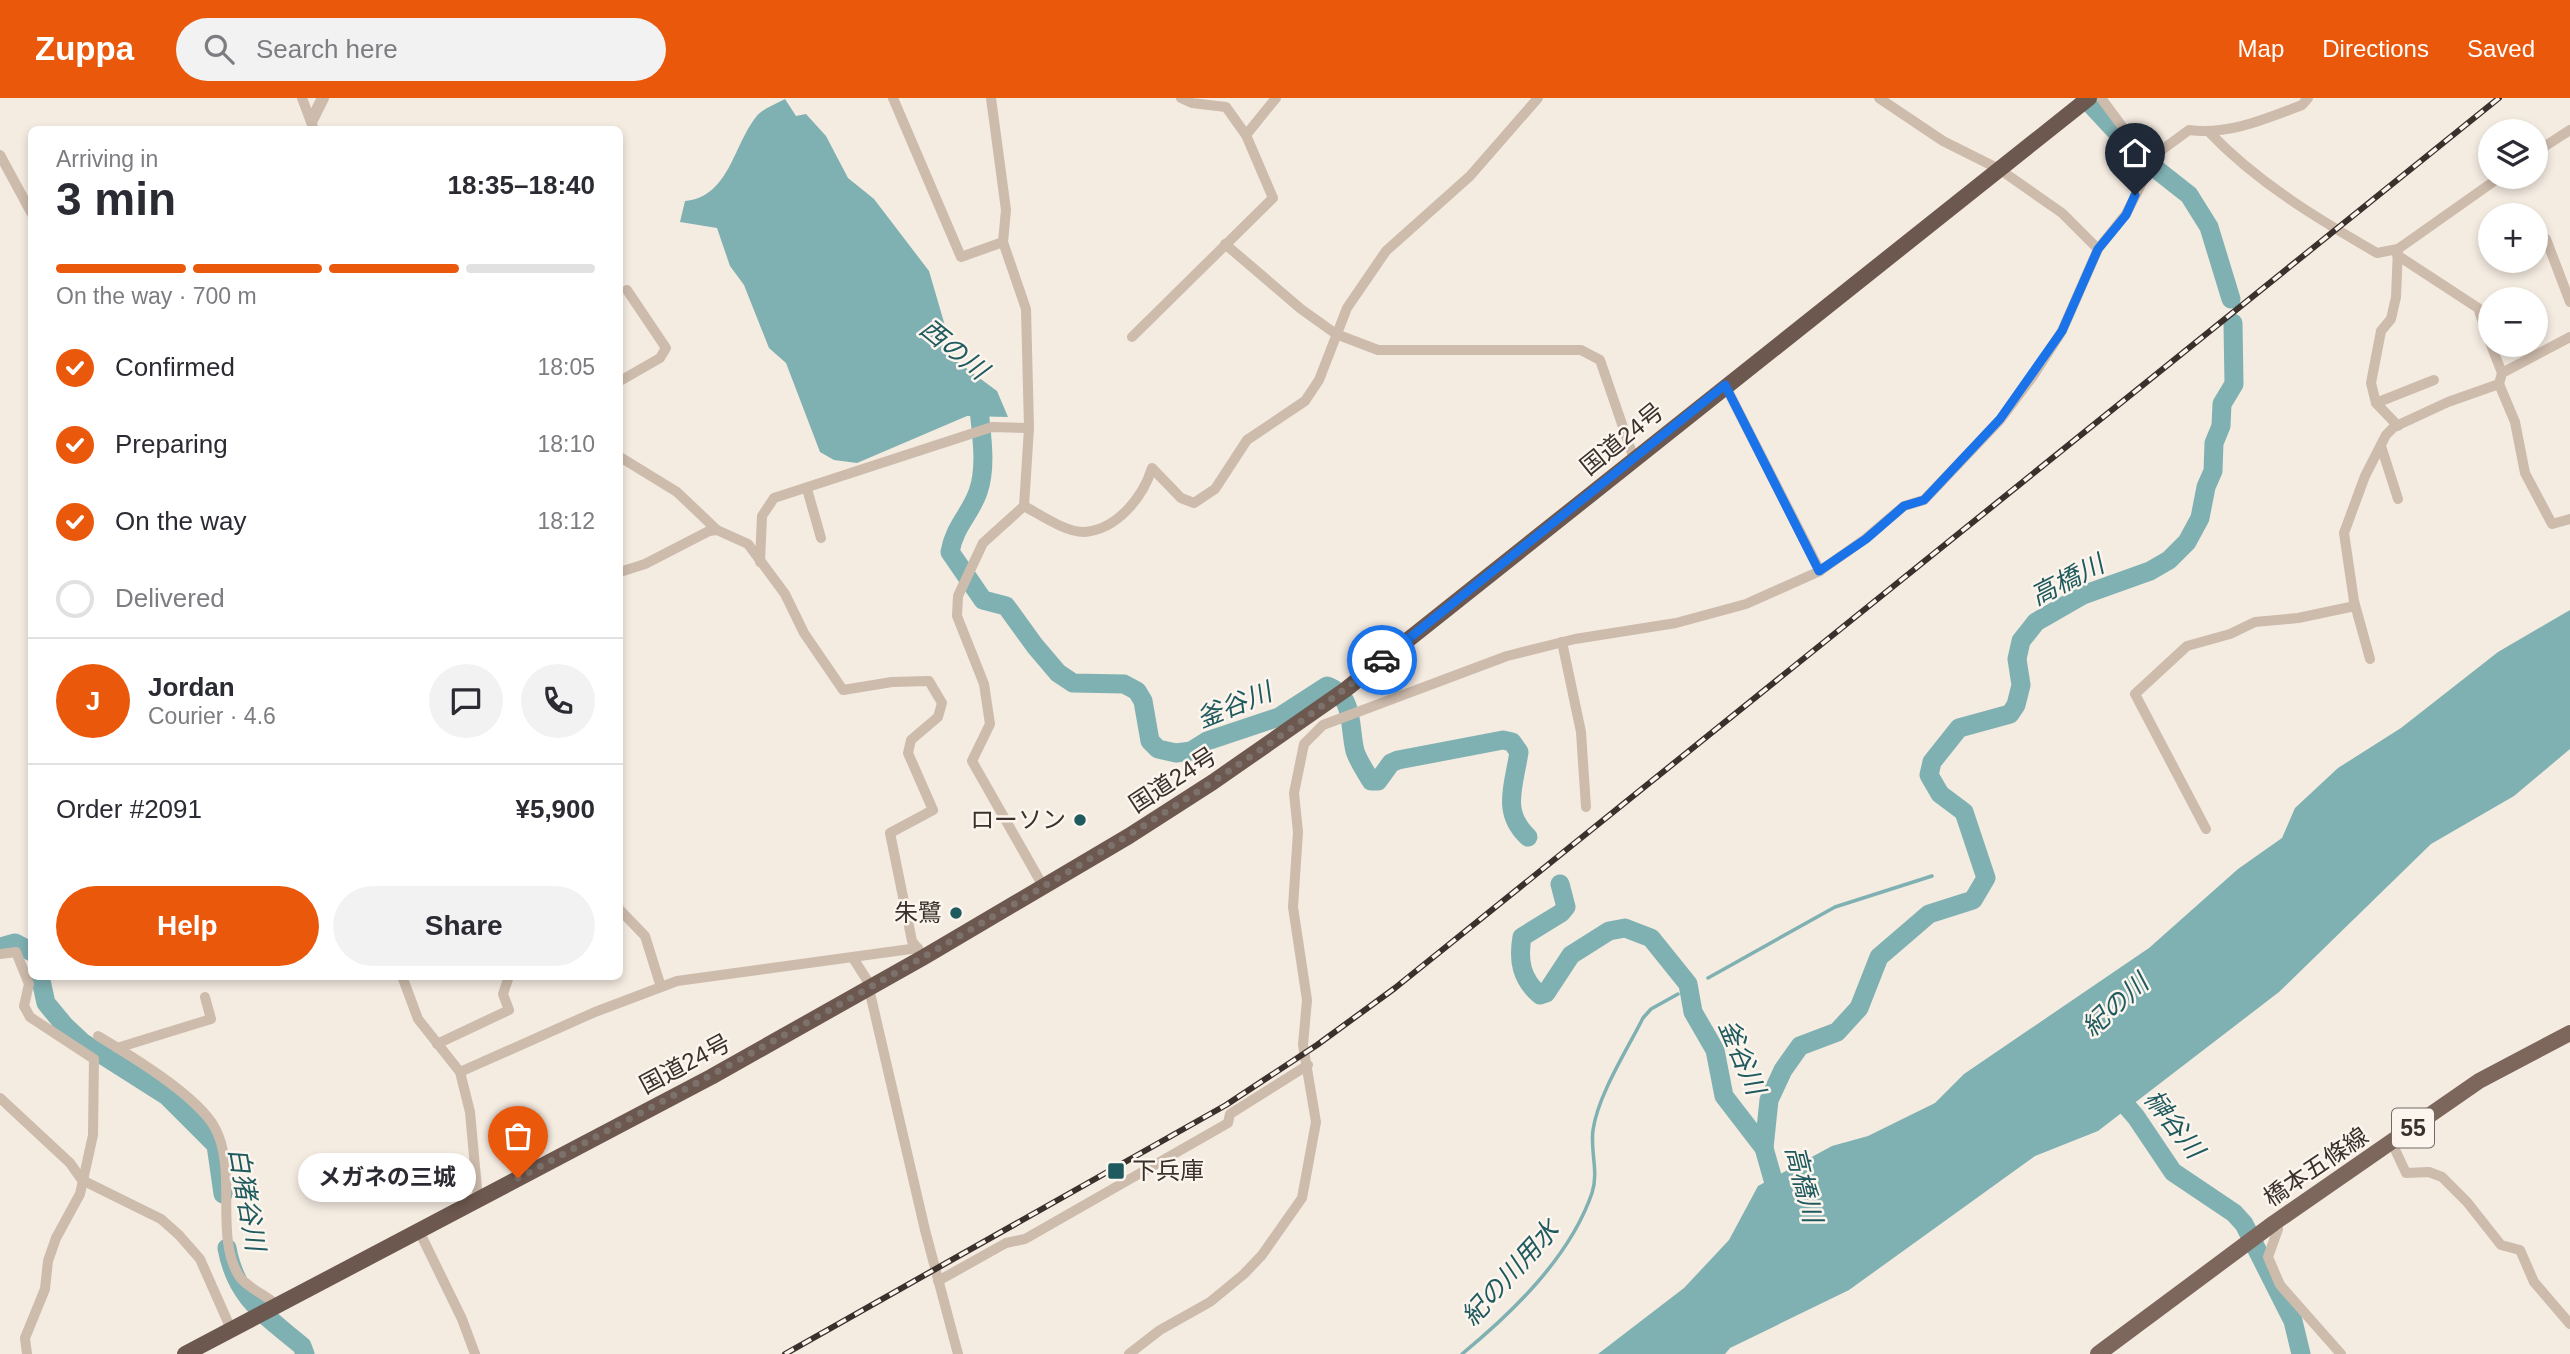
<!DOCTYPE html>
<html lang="en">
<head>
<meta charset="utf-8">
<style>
  :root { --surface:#fff; --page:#f2f2f3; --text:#2b2b33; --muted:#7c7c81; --line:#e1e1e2; --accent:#ea580c }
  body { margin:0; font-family:Arial,"Noto Sans JP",sans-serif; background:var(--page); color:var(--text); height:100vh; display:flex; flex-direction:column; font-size:26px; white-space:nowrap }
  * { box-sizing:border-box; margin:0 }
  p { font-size:23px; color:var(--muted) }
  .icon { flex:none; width:38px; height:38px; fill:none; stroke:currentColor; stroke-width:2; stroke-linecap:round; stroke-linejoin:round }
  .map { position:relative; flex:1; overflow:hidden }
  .panel { position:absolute; left:28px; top:28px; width:595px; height:854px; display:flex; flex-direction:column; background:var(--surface); border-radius:10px; box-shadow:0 4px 10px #0003 }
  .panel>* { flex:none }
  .fabs { position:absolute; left:2478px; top:21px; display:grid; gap:14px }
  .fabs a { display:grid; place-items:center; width:70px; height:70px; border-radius:50%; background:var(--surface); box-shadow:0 4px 10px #0003; font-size:35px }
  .pin { position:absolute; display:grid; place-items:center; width:60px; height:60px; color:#fff; margin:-72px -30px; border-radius:50% 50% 50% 0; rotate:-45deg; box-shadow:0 0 7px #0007 }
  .pin .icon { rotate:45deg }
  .courier { position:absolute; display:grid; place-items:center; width:70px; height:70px; margin:-35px; border:5px solid #1a73e8; border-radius:50%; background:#fff; color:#222; box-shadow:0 2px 9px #0007 }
  .bubble { position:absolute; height:49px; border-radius:24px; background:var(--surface); box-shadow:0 4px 10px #0003; font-size:23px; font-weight:700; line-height:49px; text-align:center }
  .overview em { font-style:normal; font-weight:700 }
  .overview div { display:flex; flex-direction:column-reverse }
  .overview { display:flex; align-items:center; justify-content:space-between; height:119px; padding:0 28px }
  h1 { font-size:46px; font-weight:700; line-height:52px }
  .bar { display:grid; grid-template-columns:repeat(4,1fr); gap:10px 7px; align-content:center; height:84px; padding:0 28px }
  .bar i { height:9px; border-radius:5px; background:var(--line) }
  .bar .on { background:var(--accent) }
  .bar p { grid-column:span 4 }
  .line { display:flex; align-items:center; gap:18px; padding:0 28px; border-top:2px solid var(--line) }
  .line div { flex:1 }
  .round { display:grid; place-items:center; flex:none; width:74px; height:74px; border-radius:37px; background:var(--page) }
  ol { padding:0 28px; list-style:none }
  li { display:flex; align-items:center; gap:21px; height:77px }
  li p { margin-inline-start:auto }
  li .icon { padding:7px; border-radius:50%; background:var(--accent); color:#fff; stroke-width:4 }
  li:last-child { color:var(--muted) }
  li i { width:38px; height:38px; border:4px solid var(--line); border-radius:50% }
  .button { display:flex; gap:14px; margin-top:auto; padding:14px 28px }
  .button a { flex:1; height:80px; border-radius:42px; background:var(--accent); color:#fff; font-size:28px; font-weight:700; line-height:80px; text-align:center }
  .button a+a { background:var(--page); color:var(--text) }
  header { display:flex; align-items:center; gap:42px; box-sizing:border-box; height:98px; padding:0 35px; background:var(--accent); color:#fff }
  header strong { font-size:33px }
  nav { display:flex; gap:38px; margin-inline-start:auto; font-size:24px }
  .search { width:490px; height:63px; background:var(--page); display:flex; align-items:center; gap:18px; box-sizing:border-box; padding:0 24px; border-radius:38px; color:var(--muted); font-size:26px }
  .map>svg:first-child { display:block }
</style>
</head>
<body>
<header>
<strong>Zuppa</strong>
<div class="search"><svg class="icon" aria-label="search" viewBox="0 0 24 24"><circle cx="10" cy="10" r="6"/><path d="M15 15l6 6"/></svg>Search here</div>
<nav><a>Map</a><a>Directions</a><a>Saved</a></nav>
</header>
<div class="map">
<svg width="2570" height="1256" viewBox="0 0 2570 1256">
  <rect width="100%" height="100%" fill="#f4ebe1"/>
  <!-- water -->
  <g fill="#7fb0b2">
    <path d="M785,1l11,17 10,-2 20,22 22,42 26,21 55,72 26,89 42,31 11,26 -41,-1 -110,47 -23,-3 -14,-8 -34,-89 -17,-15 -25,-63 -14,-19 -13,-38 -37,-6 5,-21c44,-4 48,-55 71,-84 6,-8 20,-13 29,-18z"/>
    <polygon points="2570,512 2570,651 2514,698 2431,746 2279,894 2098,1033 2035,1058 1849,1192 1730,1250 1725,1256 1598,1256 1684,1190 1729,1142 1758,1088 1832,1048 1868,1038 1935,1005 1964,976 2149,850 2238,771 2282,740 2295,710 2338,670 2401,630 2498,554"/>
  </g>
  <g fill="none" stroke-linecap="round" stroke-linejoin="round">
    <!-- stream -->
    <g stroke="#7fb0b2" stroke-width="3.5">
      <polyline points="1708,880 1835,809 1932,778"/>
      <path d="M1462,1256c51,-42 108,-97 130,-161 7,-21 -2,-42 1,-63 5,-35 34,-80 50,-112l8,-9 27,-15"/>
    </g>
    <!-- river -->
    <g stroke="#7fb0b2" stroke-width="19">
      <polyline points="2085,0 2137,56 2189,97 2209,129 2231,201"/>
      <path d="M972,295l6,5c2,29 10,66 0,94 -8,23 -23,33 -28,60l33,48 23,6 29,40 23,27 15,10 51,1 13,7 6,10 7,40 8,8 18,4 15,-2 16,-10 72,-24 48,-31c28,10 22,42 28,65 3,10 11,21 16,30h7l13,-18 7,-3 105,-20 9,2 7,10c-5,34 -18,60 9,85"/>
      <path d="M1560,786l6,23 -5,6 -39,24c-4,23 -1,42 18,58l6,-2 25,-38 38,-24 16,-3 26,10 37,46 5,28 22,38 9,46 40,52"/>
      <polyline points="0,849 15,845 32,854"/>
      <polyline points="40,878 46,905 65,928 82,944 167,998 216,1047 223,1096"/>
      <polyline points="2111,990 2136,1019 2173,1074 2234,1115 2244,1126 2293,1223 2301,1256"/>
      <polyline points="1779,1103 1764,1050 1769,1002 1783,972 1800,948 1837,934 1859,910 1879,859 1929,816 1973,802 1986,780 1964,714 1940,696 1929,677 1932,664 1959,630 2010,616 2016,607 2021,587 2017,561 2021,543 2036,524 2083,497 2150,473 2169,462 2187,444 2200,420 2206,389 2213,373 2214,345 2221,328 2222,306 2234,286 2233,225"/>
      <path d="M227,1150c9,50 38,67 75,98l3,8"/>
    </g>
    <!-- minor -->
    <g stroke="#cdbbac" stroke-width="10">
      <polyline points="302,0 314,32"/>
      <polyline points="893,0 961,159 1003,144"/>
      <polyline points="991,0 1006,112 1003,144 1026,211 1029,330 1024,408 983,445 958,498 957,518 984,586 990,626 972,663 1043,788"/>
      <polyline points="1879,0 1943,43 1999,71 2062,115 2098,151"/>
      <polyline points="2101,0 2124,31 2159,54"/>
      <path d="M2210,35c48,50 108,86 167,120l21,-4 102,-72"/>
      <polyline points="1246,37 1276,0"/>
      <polyline points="2536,54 2570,32"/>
      <polyline points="0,57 32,116"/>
      <polyline points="2546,141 2570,204"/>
      <polyline points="1225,146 1301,211 1336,236 1378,252 1581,252 1600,262 1634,361"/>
      <polyline points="2397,157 2478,210 2490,244"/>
      <polyline points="1132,239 1273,100 1246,37 1226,9 1192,5 1181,0"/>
      <polyline points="2491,247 2502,275"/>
      <polyline points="620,283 660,260 666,250 627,192"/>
      <polyline points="2499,286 2515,324 2525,375 2552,426 2570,421"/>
      <polyline points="1725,287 1820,473"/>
      <polyline points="2376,305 2434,282"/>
      <polyline points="2398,328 2376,305 2371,285 2381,233 2391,221 2396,199 2398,151"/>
      <polyline points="2381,348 2398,401"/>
      <polyline points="620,359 677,394 717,432 748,446 785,496 804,535 843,592 892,584 929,583 942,605 938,619 911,642 908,655 933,712 890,735 912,843 924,859"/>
      <polyline points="807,391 821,440"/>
      <path d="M1024,408c17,9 41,26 60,26 33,-2 59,-35 68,-64l29,30 13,5 21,-14 32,-49 58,-39 14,-21 28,-72 39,-57 84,-75 68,-78"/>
      <polyline points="760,464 762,418 774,400 992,329 1029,330"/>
      <polyline points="620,474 645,466 709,433 717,432"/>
      <polyline points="1562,544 1581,634 1586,709"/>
      <polyline points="2370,561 2354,503 2344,435 2365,378 2386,337 2394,329 2448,304 2499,286 2502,275 2570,239"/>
      <polyline points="2206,731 2135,596 2187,548 2230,536 2255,524 2298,520 2355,508"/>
      <polyline points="620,812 645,838 661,889"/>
      <polyline points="0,856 16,854 29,886 24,908 30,919 94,961 93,1037 80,1096 56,1140 48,1163 45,1191 25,1240 27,1256"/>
      <polyline points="853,860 867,882 925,1132 958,1256"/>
      <polyline points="402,878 418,921 460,974 470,1014 478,1102"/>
      <path d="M98,938c32,19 100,60 117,92 23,42 -1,108 24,148 7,11 28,20 38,29"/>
      <polyline points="437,946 509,912 503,896 509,878"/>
      <polyline points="117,950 211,921 205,899"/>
      <polyline points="460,974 595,914 677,883 918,850"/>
      <polyline points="0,1000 70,1065 82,1082 161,1121 179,1137 200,1161 231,1231"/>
      <polyline points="2392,1045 2406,1075 2429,1074 2442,1079 2467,1104 2501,1147 2520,1152 2534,1184 2570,1226"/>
      <polyline points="2274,1125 2278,1131 2268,1159 2280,1187 2341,1256"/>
      <polyline points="419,1133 462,1221 475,1256"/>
      <polyline points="938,1183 1006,1145 1025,1141 1228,1025 1230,1016 1308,967"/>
      <path d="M1129,1256l31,-24 50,-28 34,-28 18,-19 40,-57 14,-76 -13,-77 4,-45 -14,-93 5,-75 -4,-39 10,-49 19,-19 184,-69 68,-17 101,-16 70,-19 74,-33 45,-32 39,-33 20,-6 76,-80 33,-44 29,-45 36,-82 28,-35 24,-47 9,-15 30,-22c40,5 76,-11 113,-25l6,-7"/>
    </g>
    <!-- tertiary -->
    <polyline stroke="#cdbbac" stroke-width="12" points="312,22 323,0"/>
    <!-- primary -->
    <polyline stroke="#7d675c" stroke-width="16" points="2098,1256 2274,1125 2479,983 2570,935"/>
    <!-- trunk -->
    <polyline stroke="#6c584f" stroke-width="16" points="185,1256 711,979 924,859 1129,738 1213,684 1345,592 2089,0"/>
    <defs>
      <polyline id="rail" points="785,1256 1226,1007 1317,947 1395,890 2499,0"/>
    </defs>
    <!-- rail casing -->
    <use href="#rail" stroke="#3b302b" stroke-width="6"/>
    <!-- rail -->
    <use href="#rail" stroke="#fbf5ee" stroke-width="3.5" stroke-dasharray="10" stroke-linecap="butt"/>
  </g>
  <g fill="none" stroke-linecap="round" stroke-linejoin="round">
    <!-- done -->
    <path stroke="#7c716b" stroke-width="7" stroke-dasharray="0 12.6" d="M518,1080c173,-91 345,-184 513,-284 121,-72 241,-146 351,-234"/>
    <!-- route -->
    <polyline stroke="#1a73e8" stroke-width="9" points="1382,562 1725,287 1819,473 1866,441 1904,408 1924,402 2000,321 2062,233 2098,151 2126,117 2135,97"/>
  </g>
  <!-- markers -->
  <g fill="#1f5a5e" stroke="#fbf5ee" stroke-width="2.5">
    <circle cx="1080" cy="722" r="7"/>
    <circle cx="956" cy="815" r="7"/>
    <rect x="1107" y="1064" width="18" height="18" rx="3.5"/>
  </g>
  <g text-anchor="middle" stroke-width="5" stroke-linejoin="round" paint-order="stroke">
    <!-- shield labels -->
    <rect fill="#fbf5ee" stroke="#756b66" stroke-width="2" x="2392" y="1010.5" width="42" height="39" rx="5"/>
    <g font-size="23" font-weight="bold" fill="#3b302b">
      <text x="2413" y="1038">55</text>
    </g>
    <!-- street labels -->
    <g font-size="24" fill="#3b302b" stroke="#fbf5ee">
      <text transform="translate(1622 341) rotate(-39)" y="8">国道24号</text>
      <text transform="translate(1173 682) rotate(-33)" y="8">国道24号</text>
      <text transform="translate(685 966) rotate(-28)" y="8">国道24号</text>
      <text transform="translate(2316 1069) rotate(-34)" y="8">橋本五條線</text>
    </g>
    <!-- poi labels -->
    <g font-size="24" fill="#3b302b" stroke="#fbf5ee" text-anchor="end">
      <text x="1066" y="730">ローソン</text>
      <text x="942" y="823">朱鷺</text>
      <text x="1132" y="1081" text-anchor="start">下兵庫</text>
    </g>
    <!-- water labels -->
    <g font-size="26" font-style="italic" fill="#1f5a5e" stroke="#fbf5ee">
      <text transform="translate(954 251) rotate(39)" y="9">西の川</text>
      <text transform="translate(2067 482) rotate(-27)" y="9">高橋川</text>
      <text transform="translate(1234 607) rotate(-22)" y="9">釜谷川</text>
      <text transform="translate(2115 907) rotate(-42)" y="9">紀の川</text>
      <text transform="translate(1742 959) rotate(67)" y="9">釜谷川</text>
      <text transform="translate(2174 1026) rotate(52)" y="9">榊谷川</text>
      <text transform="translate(1804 1086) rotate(76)" y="9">高橋川</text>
      <text transform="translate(247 1101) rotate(80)" y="9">白猪谷川</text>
      <text transform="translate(1510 1175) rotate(-48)" y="9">紀の川用水</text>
    </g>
  </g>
</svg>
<div class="fabs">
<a><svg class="icon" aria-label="layers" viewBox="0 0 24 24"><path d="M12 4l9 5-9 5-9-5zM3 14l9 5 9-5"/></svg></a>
<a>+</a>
<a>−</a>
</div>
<div class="pin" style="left:518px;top:1080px;background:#ea580c"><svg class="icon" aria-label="bag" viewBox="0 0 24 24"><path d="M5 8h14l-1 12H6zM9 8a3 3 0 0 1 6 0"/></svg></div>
<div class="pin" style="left:2135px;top:97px;background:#1f2937"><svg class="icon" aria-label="home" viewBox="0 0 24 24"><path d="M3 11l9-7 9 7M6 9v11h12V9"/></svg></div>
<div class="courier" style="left:1382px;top:562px"><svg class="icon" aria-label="car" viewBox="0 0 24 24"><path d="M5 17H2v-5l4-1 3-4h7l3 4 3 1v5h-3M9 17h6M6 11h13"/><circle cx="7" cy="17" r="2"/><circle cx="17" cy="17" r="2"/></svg></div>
<div class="bubble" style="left:298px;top:1055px;width:178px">メガネの三城</div>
<section class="panel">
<div class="overview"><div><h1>3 min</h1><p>Arriving in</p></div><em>18:35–18:40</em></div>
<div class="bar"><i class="on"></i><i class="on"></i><i class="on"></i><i></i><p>On the way · 700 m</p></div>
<ol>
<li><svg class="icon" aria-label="check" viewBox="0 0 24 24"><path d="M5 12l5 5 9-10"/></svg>Confirmed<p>18:05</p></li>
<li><svg class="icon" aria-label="check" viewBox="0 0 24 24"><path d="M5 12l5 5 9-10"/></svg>Preparing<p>18:10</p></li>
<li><svg class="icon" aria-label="check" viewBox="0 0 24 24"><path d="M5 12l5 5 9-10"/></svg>On the way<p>18:12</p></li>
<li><i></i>Delivered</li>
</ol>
<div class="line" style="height:126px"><b class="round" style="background:var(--accent);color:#fff">J</b><div><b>Jordan</b><p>Courier · 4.6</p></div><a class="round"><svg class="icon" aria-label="chat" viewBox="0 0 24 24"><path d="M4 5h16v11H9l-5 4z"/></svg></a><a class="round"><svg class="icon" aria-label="phone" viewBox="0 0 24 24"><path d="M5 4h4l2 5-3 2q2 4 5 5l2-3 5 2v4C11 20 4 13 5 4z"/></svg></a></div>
<div class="line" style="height:91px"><div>Order #2091</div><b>¥5,900</b></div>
<div class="button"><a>Help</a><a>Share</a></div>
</section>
</div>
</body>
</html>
